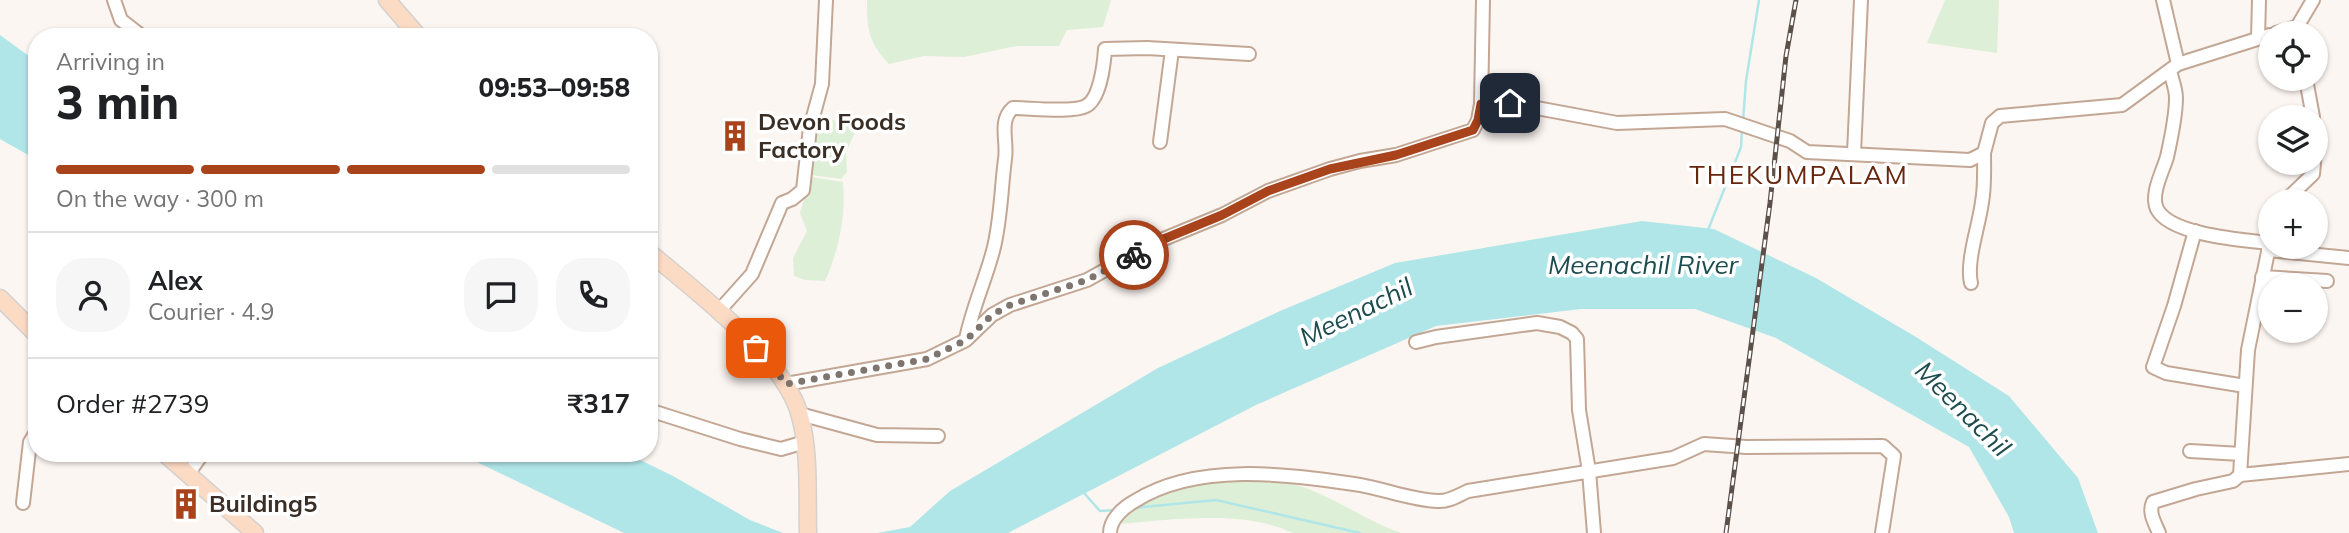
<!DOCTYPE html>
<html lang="en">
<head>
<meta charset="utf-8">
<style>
  :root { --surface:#fff; --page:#f6f6f6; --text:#202124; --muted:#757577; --line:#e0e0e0; --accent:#a9431b }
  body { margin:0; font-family:Mulish,sans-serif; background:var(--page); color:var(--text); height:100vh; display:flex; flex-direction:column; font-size:26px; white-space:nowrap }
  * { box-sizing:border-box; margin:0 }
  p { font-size:23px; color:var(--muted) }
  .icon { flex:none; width:38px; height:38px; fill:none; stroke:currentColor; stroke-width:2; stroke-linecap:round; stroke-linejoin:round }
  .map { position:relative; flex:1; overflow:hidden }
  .drawer { position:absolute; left:28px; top:28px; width:630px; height:434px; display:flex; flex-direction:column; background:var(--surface); border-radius:28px; box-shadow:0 2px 5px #0004 }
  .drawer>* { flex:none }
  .tools { position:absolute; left:2258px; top:21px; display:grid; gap:14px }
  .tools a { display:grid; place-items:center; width:70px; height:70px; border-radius:50%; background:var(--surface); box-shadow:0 2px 5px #0004; font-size:35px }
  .pin { position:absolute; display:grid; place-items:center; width:60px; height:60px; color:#fff; margin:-30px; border-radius:14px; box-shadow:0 4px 10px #0006 }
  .courier { position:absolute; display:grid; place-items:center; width:70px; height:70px; margin:-35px; border:5px solid #a9431b; border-radius:50%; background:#fff; color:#222; box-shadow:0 2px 9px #0007 }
  .summary em { font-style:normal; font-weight:800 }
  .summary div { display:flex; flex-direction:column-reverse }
  .summary { display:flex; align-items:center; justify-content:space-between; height:119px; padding:0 28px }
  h1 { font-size:46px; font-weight:800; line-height:52px }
  .bar { display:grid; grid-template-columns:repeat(4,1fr); gap:10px 7px; align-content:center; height:84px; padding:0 28px }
  .bar i { height:9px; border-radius:5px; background:var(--line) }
  .bar .on { background:var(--accent) }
  .bar p { grid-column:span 4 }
  .line { display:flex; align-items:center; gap:18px; padding:0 28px; border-top:2px solid var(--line) }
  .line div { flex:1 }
  .round { display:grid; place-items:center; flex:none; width:74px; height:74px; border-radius:28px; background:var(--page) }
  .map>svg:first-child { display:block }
</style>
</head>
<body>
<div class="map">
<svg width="2349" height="533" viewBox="0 0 2349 533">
  <rect width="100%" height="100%" fill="#fcf6f2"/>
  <!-- green -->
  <g fill="#ddefd7">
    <path d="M867,0h244l-8,27 -36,3 -8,16h-43l-52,11 -40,-1 -35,8c-21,-22 -22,-35 -22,-64z"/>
    <polygon points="1945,0 1999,0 1997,53 1927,43"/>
    <polygon points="822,119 849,122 855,132 846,152 847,172 841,179 811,175 816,124"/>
    <path d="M811,177l32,5c3,33 -4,68 -18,99l-20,-1 -11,-4 -1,-18 14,-27 -7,-18z"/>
    <path d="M1236,478c15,1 30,0 44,3 43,7 80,38 121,52h-108c-50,-24 -122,-13 -176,-9l9,-16 36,-17z"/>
  </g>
  <!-- water -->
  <g fill="#b1e6e8">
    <polygon points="0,35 37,62 37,160 0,139"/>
    <polygon points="1642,221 1714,229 1816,278 1916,337 2009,396 2078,478 2098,533 2014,533 2009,517 1969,447 1776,338 1695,309 1581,309 1436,326 1256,405 1008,533 877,533 910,527 950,491 1158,368 1280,311 1395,263"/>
    <polygon points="458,453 626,453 673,476 750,520 783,533 624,533"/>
  </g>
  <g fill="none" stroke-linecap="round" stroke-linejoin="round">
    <!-- stream -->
    <g stroke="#b1e6e8" stroke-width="2.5">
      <polyline points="1743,121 1746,81 1759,0"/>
      <polyline points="1708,230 1741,147 1742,128"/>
      <polyline points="1084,493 1100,511 1116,510"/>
      <polyline points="1133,508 1216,500 1360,533"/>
    </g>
    <defs>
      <g id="minor">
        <polyline points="114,0 121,20 143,37"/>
        <polyline points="2163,0 2178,64"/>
        <polyline points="2276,33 2297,27 2313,0"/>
        <polyline points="2258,38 2259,0"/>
        <path d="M2170,71c2,8 6,18 6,27 0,18 -5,41 -9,59 -4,14 -17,37 -10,52 13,26 86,31 112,34"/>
        <polyline points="2306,79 2313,117"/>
        <polyline points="1481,104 1483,0"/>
        <polyline points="1160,142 1172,50"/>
        <polyline points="1854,153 1861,0"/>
        <polyline points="2285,201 2313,174 2315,152"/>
        <polyline points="2195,231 2174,306 2153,367 2166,373 2245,386"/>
        <polyline points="2268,250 2349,258"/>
        <polyline points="2262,277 2327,281"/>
        <path d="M1971,283c-5,-22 8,-57 11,-81 3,-16 2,-33 2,-49"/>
        <polyline points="718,312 752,274 782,203 792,199 803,190 810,128 822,84 826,0"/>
        <path d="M966,339c6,-30 19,-58 27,-88 8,-30 8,-62 12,-92 3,-18 -7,-38 8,-51 17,0 60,5 73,-2 14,-7 18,-42 19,-57l42,-1 102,6"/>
        <polyline points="1416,342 1436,337 1537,323 1560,327 1572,333 1577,339 1579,410 1589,471 1594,533"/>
        <polyline points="786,384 927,359 966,340 992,315 1010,305 1087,280 1154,243 1222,215 1268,191 1330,169 1360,161 1396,155 1473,130 1478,120 1481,104 1510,103 1617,123 1725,119 1790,141 1807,152 1970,160 1984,153 1992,123 2000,116 2122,105 2178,64 2270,35"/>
        <polyline points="649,410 740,439 781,449 805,442"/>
        <polyline points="800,414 877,435 938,436"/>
        <polyline points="2190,451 2241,454"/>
        <polyline points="188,474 203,453"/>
        <polyline points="2240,475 2349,464"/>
        <polyline points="23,503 30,442 37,431"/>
        <path d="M1110,533c0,-14 14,-26 25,-32 62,-39 151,-27 219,-17 29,4 55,16 84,17 10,1 21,-6 30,-10l205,-33 31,-14 42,3 137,-1 11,10 -12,77"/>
        <path d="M2159,533c-4,-10 -11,-20 -6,-31l43,-13 37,-8 7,-6 8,-125 22,-108"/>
      </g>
      <g id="major">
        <polyline points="387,0 419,37"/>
        <path d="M649,252c46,39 136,106 151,164 10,37 7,79 8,117"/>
        <polyline points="0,298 37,335"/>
        <polyline points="164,453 255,533"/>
      </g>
    </defs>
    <!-- minor casing -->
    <use href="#minor" stroke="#c3a795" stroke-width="16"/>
    <!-- major casing -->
    <use href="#major" stroke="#d4d1cf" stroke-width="19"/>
    <!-- minor -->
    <use href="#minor" stroke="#fff" stroke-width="12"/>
    <!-- major -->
    <use href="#major" stroke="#fcdbc5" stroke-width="16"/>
    <defs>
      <polyline id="rail" points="1726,533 1770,203 1786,56 1796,0"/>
    </defs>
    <!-- rail casing -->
    <use href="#rail" stroke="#5b514a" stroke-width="5"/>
    <!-- rail -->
    <use href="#rail" stroke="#fff" stroke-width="2.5" stroke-dasharray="8" stroke-linecap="butt"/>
  </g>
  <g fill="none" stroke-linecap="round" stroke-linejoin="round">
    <!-- done -->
    <polyline stroke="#7e756e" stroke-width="7" stroke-dasharray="0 12.6" points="756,348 768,360 786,384 927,359 966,340 992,315 1010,305 1087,280 1134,255"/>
    <!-- route -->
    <polyline stroke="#a9431b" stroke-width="9" points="1134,255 1154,243 1222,215 1268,191 1330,169 1396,155 1473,130 1478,120 1481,104 1510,103"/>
  </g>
  <!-- icons -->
  <defs>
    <symbol id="building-bare" viewBox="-9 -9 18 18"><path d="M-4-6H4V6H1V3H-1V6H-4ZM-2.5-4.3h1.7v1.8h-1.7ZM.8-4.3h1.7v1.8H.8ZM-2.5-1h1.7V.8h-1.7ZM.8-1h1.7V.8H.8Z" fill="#a9431b" stroke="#fff" stroke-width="2.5" paint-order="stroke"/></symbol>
  </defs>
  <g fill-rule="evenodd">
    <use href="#building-bare" x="713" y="114" width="44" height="44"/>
    <use href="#building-bare" x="164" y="482" width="44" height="44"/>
  </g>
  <g text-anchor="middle" stroke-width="7" stroke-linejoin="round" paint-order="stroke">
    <!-- poi labels -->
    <g font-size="24" font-weight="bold" fill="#3a2f27" stroke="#fff" text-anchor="start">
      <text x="758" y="130">Devon Foods<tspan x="758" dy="28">Factory</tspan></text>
      <text x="209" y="512">Building5</text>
    </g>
    <!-- neighbourhood labels -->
    <g font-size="26" letter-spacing="2" fill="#67260d" stroke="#fff">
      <text x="1799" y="184">THEKUMPALAM</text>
    </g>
    <!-- water labels -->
    <g font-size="26" font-style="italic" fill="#1d4c4e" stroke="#fff">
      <text x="1643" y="274">Meenachil River</text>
      <text transform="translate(1356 312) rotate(-26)" y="9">Meenachil</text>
      <text transform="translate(1963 409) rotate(45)" y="9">Meenachil</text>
    </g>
  </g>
</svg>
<div class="tools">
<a><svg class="icon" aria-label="locate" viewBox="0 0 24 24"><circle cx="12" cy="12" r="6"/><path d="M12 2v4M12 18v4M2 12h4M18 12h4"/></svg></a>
<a><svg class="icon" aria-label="layers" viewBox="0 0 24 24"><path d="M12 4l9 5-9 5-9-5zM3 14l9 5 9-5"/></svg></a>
<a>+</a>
<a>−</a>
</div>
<div class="pin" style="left:756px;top:348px;background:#ea580c"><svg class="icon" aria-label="bag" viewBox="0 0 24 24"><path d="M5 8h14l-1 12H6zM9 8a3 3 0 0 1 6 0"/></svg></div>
<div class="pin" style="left:1510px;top:103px;background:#1f2937"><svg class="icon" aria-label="home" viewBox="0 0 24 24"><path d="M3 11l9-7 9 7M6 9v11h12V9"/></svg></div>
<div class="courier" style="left:1134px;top:255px"><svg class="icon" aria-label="bike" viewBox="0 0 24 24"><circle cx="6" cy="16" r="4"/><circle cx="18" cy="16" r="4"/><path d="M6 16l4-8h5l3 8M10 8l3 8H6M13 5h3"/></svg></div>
<section class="drawer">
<div class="summary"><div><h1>3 min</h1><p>Arriving in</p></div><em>09:53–09:58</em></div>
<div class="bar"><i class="on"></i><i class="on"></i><i class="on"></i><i></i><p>On the way · 300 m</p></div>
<div class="line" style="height:126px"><a class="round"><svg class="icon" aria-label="person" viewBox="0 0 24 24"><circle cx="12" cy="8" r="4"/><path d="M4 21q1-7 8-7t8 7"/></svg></a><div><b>Alex</b><p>Courier · 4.9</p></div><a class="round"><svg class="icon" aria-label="chat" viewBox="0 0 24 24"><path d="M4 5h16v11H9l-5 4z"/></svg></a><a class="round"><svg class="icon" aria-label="phone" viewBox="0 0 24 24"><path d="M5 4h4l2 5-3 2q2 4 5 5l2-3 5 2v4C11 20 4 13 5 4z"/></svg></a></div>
<div class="line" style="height:91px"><div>Order #2739</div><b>₹317</b></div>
</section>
</div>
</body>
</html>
